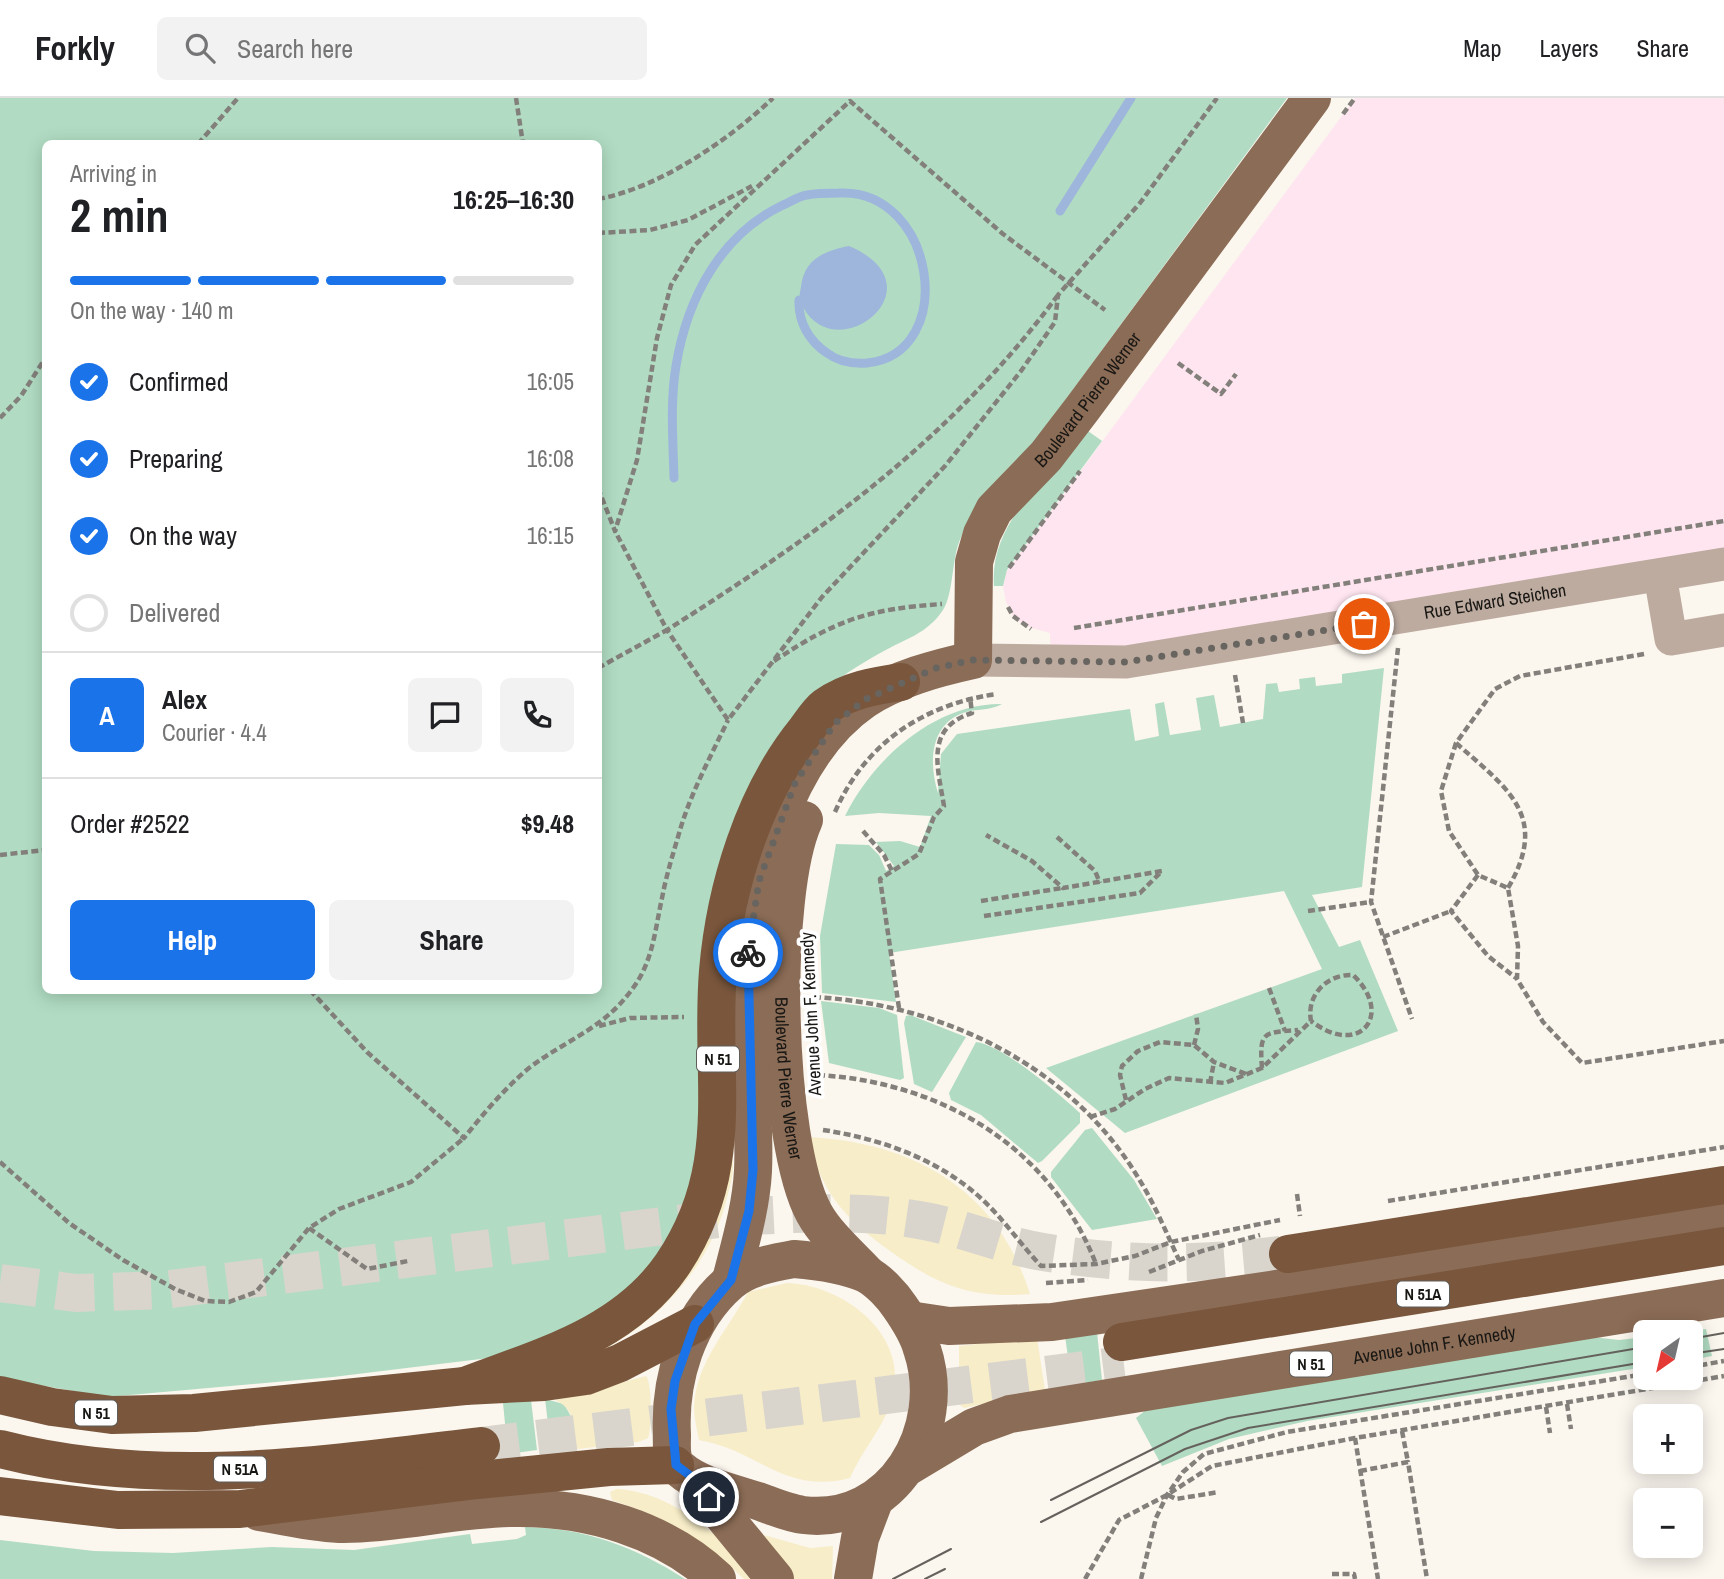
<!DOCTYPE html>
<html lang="en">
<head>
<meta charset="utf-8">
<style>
  :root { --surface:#fff; --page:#f2f2f2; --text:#202124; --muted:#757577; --line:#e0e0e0; --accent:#1a73e8 }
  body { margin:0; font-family:"Archivo Narrow",sans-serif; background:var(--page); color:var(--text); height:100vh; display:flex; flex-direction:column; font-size:26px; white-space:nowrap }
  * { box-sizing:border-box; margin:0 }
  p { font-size:23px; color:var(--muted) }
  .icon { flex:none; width:38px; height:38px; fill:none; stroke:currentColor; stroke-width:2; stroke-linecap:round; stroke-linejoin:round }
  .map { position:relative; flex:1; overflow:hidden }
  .panel { position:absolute; left:42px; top:42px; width:560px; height:854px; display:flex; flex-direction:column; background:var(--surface); border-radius:10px; box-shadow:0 4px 18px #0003 }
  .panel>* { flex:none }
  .needle { width:46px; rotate:214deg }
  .fabs { position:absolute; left:1633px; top:1222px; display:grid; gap:14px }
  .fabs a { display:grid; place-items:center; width:70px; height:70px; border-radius:10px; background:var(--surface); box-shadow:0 4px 18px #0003; font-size:35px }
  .pin { position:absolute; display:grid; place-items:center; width:60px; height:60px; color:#fff; margin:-30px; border:4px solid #fff; border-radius:50%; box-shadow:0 2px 7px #0007 }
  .courier { position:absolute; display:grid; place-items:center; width:70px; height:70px; margin:-35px; border:5px solid #1a73e8; border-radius:50%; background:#fff; color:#222; box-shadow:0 2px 9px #0007 }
  .headline em { font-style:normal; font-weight:700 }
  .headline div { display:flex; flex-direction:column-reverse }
  .headline { display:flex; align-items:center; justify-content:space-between; height:119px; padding:0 28px }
  h1 { font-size:46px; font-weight:700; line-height:52px }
  .bar { display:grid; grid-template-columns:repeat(4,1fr); gap:10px 7px; align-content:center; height:84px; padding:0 28px }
  .bar i { height:9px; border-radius:5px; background:var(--line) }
  .bar .on { background:var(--accent) }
  .bar p { grid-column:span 4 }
  .line { display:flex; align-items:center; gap:18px; padding:0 28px; border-top:2px solid var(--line) }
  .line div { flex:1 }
  .round { display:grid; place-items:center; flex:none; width:74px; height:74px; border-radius:10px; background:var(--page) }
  ol { padding:0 28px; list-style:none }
  li { display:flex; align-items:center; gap:21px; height:77px }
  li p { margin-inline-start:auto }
  li .icon { padding:7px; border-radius:50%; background:var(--accent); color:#fff; stroke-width:4 }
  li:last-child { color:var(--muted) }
  li i { width:38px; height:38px; border:4px solid var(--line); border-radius:50% }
  .button { display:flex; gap:14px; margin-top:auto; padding:14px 28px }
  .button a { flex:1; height:80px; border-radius:10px; background:var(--accent); color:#fff; font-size:28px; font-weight:700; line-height:80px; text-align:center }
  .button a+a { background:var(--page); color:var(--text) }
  header { display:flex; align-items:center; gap:42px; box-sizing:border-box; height:98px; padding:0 35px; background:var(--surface); border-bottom:2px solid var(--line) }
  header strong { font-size:33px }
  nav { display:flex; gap:38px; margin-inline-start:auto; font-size:24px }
  .search { width:490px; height:63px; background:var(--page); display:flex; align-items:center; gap:18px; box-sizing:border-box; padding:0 24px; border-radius:10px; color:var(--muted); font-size:26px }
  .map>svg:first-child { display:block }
</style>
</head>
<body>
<header>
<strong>Forkly</strong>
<div class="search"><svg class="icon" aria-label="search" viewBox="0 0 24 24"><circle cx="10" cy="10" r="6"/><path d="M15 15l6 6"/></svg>Search here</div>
<nav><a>Map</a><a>Layers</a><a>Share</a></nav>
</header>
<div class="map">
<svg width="1724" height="1481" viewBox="0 0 1724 1481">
  <rect width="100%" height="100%" fill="#fbf6ee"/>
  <!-- medical -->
  <polygon fill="#fee5f0" points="1355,0 1724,0 1724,466 1051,565 1050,535 1025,528 1013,518 1006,504 1003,488 1007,473"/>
  <!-- green -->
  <g fill="#b1dcc3" fill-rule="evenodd">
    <path d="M0,0h1287l-254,346c-31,29 -59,58 -74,98 -7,19 -6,53 -16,68 -16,24 -38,29 -61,42 -24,13 -46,28 -68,45l-103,390 -22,116 -43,71 -46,39 -103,44 -164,20 -226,20 -107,-19zM46,46h552v846h-552z"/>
    <path d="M1088,333l14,10 -95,129 -4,16h-9c-5,-64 55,-110 94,-155z"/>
    <path d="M1384,570l-22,219 -50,8 27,52 21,-7 38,91 -273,102 -79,-65 276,-99 -38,-78 -395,62 7,49 -74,-9 -2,-57 16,-92 33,1 10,10 7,16 8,-5 -18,-24 24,-1 20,6 11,-31 -52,-3 -34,3c28,-57 90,-113 157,-112 -11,6 -20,5 -32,7 -40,9 -42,50 -32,82l3,-39 16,-20 173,-25 5,32 24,-5 -4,-32 9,-2 6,33 31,-5 -5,-32 18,-3 6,32 43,-8 3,-35 11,-1 2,9 21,-3 -1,-10 16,-2 1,9 26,-3v-9z"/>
    <polygon points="821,903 879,910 897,917 904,980 900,982 829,965"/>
    <polygon points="910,917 966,939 932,994 914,986 904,925 906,918"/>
    <path d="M976,944c27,3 83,52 104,71v10l-38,38 -4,2 -57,-48 -30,-15 -2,-7z"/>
    <polygon points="1092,1030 1134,1082 1157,1121 1092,1132 1051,1079 1051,1074 1085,1032"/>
    <polygon points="1706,1231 1712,1258 1691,1262 1690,1234 1684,1234"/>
    <polygon points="1097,1234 1102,1282 1072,1287 1065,1238"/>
    <polygon points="1584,1238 1619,1242 1645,1239 1645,1269 1307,1323 1229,1341 1162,1368 1136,1320 1153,1306"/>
    <polygon points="545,1301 564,1306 573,1322 568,1341 551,1350"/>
    <polygon points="531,1302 537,1352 508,1356 503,1305"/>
    <path d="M525,1429c61,1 110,20 160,52h-685v-39l94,11 79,2 99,-6 82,3 116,-16 2,10 45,-5 9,-4z"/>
  </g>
  <!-- sand -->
  <g fill="#f7edc8">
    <path d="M807,1039c106,5 190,52 223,157 -60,5 -92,-9 -140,-43 -46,-33 -68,-58 -83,-114z"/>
    <path d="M732,1059c3,12 -1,26 -4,37 -16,69 -66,125 -127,157z"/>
    <path d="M787,1185c58,2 126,54 104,120 -9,26 -30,49 -41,75 -65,17 -92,-28 -151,-38 -2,-11 -5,-23 -5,-33 2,-45 34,-77 54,-115z"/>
    <polygon points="1037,1240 1045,1292 964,1310 959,1306 959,1248"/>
    <path d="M646,1278c6,5 6,54 2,62l-10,4 -86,10 -1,-4 17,-9c9,-17 4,-31 -13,-39z"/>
    <path d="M617,1391c60,4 104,50 144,90h-17c-39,-39 -80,-61 -132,-79l-2,-8z"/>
    <polygon points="753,1434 810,1450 833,1448 832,1481 791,1481"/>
  </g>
  <!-- water -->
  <path fill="#9eb6db" d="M849,148c94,40 -12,124 -46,61 -4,-7 -4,-12 -2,-20 3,-28 23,-36 48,-41z"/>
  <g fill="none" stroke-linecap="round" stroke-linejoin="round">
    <!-- stream -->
    <g stroke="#9eb6db" stroke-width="9">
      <polyline points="1060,113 1131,0"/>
      <path d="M674,380c-1,-37 -4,-76 2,-112 11,-67 44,-131 107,-161 7,-3 16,-9 24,-10 10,-2 21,-2 32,-2 97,-5 120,161 28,170 -14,1 -28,-1 -40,-10 -18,-12 -29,-31 -28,-53"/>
    </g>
    <!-- highway-tunnel -->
    <g stroke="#d9d5cd" stroke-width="38" stroke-dasharray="38 19" stroke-linecap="butt">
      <path d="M0,1185l76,10 88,-3 569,-73c62,-3 125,-8 186,3 42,7 82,25 124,32 88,14 157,13 245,2"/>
      <polyline points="481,1348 1124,1267"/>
    </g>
    <!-- path -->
    <g stroke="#83807b" stroke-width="4.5" stroke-dasharray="7 3.5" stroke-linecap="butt">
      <polyline points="516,0 523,46"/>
      <polyline points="1343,16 1355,0"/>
      <polyline points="198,46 238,0"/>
      <path d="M598,101c61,-11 131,-59 175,-101"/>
      <polyline points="598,135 650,132 688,122 752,88"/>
      <path d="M1058,197c-108,146 -240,239 -391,335l61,90 94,-123 123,-131 76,-95 34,-49 3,-27 82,-92 77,-105"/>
      <polyline points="1178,265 1221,296 1236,276"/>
      <polyline points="0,320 21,298 46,259"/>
      <polyline points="598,390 615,433 637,362 657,240 671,187 695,147 850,3 1003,136 1105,212"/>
      <polyline points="1009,470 1080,373"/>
      <polyline points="1008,509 1013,518 1031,531"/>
      <polyline points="1074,530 1724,423"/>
      <polyline points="1398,550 1371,804 1412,921"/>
      <polyline points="1644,556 1520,578 1495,591 1456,645 1441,693 1449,733 1478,777 1508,790 1518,848 1517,881 1543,924 1582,965 1724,943"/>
      <path d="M774,563c62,-41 94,-52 168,-57"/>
      <polyline points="598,570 667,532 615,433"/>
      <polyline points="1235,577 1243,625"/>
      <path d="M1456,645c52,46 94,73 52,145"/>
      <path d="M835,714c30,-69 89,-108 162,-118"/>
      <polyline points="863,733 884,757 892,773"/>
      <polyline points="1057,739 1095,773 1100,785"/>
      <polyline points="0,757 46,752"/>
      <polyline points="1478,777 1451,813 1488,858 1516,880"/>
      <polyline points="981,803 1062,790"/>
      <polyline points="1308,813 1371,804"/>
      <polyline points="984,818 1140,795 1162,773 1063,790 1032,763 986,737"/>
      <polyline points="1383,839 1451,813"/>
      <polyline points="1269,890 1285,933"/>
      <path d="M310,892l57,62 97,86c20,-25 40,-49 65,-70 38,-29 75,-39 104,-80 20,-27 22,-58 29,-90 4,-21 10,-41 16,-61 11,-41 32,-79 50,-117"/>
      <path d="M814,899c128,7 257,68 325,182 16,26 27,53 40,81"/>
      <path d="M899,910l-19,-129 39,-25 15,-37 10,-11c-6,-38 -20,-78 28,-93l-2,-16"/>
      <polyline points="599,928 630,920 684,919"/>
      <polyline points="1194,947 1198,931 1196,916"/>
      <path d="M1262,970c-3,-38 2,-35 36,-38"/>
      <path d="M818,977c123,7 232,71 278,189"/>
      <polyline points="1210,985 1214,964"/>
      <polyline points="1126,1002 1120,977 1122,968 1138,953 1160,944 1194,947 1214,964 1246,976"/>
      <path d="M1090,1019l25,-8 30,-20 24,-11 56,5 37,-15 49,-47c-5,-26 16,-47 42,-46 42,40 6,83 -42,46"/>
      <path d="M823,1032c60,9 121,31 165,75 19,19 35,42 53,61l55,-2 39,-8 36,-14 109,-22"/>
      <polyline points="0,1064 69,1125 123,1162 175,1191 205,1203 229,1204 256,1194 309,1130 339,1111 411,1084 464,1040"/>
      <polyline points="1297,1096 1300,1118"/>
      <polyline points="1388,1103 1724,1049"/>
      <polyline points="309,1130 367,1171 408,1163"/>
      <polyline points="1149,1174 1202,1153 1260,1137"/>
      <polyline points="1046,1185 1088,1182"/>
      <polyline points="1690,1269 1724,1263"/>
      <polyline points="1567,1306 1571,1331"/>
      <polyline points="1546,1309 1550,1335"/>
      <polyline points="1402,1333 1408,1364"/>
      <polyline points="1355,1340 1378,1481"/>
      <polyline points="1360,1373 1408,1364 1427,1481"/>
      <polyline points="1168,1397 1176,1401 1219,1394"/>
      <polyline points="1332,1476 1354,1476 1355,1481"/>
      <polyline points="1085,1481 1119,1422 1167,1397 1212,1368 1355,1340 1724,1278"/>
      <polyline points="1141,1481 1156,1420 1167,1397 1183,1374 1204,1356 1287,1334 1645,1276"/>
    </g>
    <!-- minor -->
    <g stroke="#bdab9f" stroke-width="33">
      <polyline points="1660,477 1671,541 1724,532"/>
      <path id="s1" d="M973,562l153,2 598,-98"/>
    </g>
    <!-- major -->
    <g stroke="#8b6c56" stroke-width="38">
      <path id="s2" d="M804,722c-34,75 -29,321 10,393 12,22 35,42 52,60"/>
      <path d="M794,1161c24,2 50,5 72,15 13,7 26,21 34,33 9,13 18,27 22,42 27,80 -29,177 -119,166 -15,-2 -31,-9 -45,-14 -24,-8 -59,-15 -78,-32 -10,-8 -8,-23 -8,-34 -3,-55 15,-116 58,-153 18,-15 42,-19 64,-23z"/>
      <path id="s3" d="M731,1182c9,-36 20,-72 22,-109 3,-65 -9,-131 -7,-196 4,-92 39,-221 118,-275 31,-21 73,-32 109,-40l1,-98 8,-28 12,-24 52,-54 36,-47 230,-311"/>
      <polyline points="909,1222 949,1228 1052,1224 1270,1192 1724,1119"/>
      <path id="s4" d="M909,1368l65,-39 36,-13 714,-116"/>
      <polyline points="693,1381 775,1481"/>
      <path d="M259,1414c27,4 57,12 85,12 57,0 114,-16 171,-16 72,-1 149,21 202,71"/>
      <polyline points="853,1481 860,1440 874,1403"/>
    </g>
    <!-- highway -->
    <g stroke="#79563c" stroke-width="38">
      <polyline points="1288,1156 1724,1087"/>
      <polyline points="1122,1244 1724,1148"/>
      <path d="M465,1288c76,-29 159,-51 207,-121 67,-99 37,-186 46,-294 7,-82 35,-176 88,-241 6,-8 12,-18 20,-24 23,-16 48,-20 75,-24"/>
      <polyline points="0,1297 52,1309 112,1317 194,1315 465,1288 544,1284 586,1278 620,1265 695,1226"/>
      <path d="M0,1351c158,41 322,16 481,-3"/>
      <polyline points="0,1398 118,1412 240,1411 469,1383 609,1369 675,1367"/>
    </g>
    <!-- tram -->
    <g stroke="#65625d" stroke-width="2">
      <polyline points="1690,1241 1724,1235"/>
      <polyline points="1690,1256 1724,1251"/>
      <polyline points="1051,1402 1191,1332 1228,1320 1645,1249"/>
      <polyline points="1041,1424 1185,1351 1248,1330 1645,1264"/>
      <polyline points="893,1481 951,1451"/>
      <polyline points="925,1481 945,1471"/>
    </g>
  </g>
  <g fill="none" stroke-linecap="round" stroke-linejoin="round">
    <!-- done -->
    <polyline stroke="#686560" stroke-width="7" stroke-dasharray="0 12.6" points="748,855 759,783 795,685 835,625 866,601 936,570 973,562 1126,564 1364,526"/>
    <!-- route -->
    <polyline stroke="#1a73e8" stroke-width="9" points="709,1399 692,1379 676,1367 671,1311 675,1283 695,1226 731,1182 749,1113 753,1072 748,855"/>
  </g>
  <g text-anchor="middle" stroke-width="7" stroke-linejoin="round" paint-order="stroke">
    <!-- shield labels -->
    <g fill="#fff" stroke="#5e5d5a" stroke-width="2">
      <rect x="697" y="948.5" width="42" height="25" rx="5"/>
      <rect x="1397" y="1183.5" width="52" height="25" rx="5"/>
      <rect x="1290" y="1253.5" width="42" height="25" rx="5"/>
      <rect x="75" y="1302.5" width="42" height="25" rx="5"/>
      <rect x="214" y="1358.5" width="52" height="25" rx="5"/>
    </g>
    <g font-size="16" font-weight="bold" fill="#191714">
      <text x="718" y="967">N 51</text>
      <text x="1423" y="1202">N 51A</text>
      <text x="1311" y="1272">N 51</text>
      <text x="96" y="1321">N 51</text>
      <text x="240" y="1377">N 51A</text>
    </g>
    <!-- street labels -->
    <g font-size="18" fill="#191714" stroke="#fff">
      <text dy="6" stroke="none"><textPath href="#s3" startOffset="1032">Boulevard Pierre Werner</textPath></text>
      <text dy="6" stroke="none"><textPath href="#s1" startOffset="527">Rue Edward Steichen</textPath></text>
      <text transform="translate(811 916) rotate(-93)" y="6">Avenue John F. Kennedy</text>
      <text dy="6" stroke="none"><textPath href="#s2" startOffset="261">Boulevard Pierre Werner</textPath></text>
      <text dy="6" stroke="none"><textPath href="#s4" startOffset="544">Avenue John F. Kennedy</textPath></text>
    </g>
  </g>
</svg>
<div class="fabs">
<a><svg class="needle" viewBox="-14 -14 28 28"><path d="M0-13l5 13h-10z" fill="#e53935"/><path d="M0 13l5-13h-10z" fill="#757577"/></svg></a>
<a>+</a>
<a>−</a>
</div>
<div class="pin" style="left:1364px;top:526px;background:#ea580c"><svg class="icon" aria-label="bag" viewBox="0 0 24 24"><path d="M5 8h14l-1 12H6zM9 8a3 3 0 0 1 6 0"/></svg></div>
<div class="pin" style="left:709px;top:1399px;background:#1f2937"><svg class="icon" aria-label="home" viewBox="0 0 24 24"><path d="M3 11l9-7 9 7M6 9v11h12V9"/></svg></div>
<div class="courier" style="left:748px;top:855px"><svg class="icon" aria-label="bike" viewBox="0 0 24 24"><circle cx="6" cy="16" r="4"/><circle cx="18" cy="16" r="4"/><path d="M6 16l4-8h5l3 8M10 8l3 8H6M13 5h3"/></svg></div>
<section class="panel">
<div class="headline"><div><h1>2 min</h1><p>Arriving in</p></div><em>16:25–16:30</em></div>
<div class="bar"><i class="on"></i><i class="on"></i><i class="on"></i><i></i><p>On the way · 140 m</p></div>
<ol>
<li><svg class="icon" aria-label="check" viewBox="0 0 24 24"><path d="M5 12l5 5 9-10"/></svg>Confirmed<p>16:05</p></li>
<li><svg class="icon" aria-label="check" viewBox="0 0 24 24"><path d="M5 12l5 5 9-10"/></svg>Preparing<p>16:08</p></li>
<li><svg class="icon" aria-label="check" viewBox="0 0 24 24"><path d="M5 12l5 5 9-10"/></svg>On the way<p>16:15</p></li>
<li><i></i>Delivered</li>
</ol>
<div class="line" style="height:126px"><b class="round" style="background:var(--accent);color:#fff">A</b><div><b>Alex</b><p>Courier · 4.4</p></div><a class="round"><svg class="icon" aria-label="chat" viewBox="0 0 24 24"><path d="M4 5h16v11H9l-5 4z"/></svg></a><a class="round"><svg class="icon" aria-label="phone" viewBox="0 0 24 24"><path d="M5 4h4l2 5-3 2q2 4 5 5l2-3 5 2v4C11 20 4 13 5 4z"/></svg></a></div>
<div class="line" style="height:91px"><div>Order #2522</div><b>$9.48</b></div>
<div class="button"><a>Help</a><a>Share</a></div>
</section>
</div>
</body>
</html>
